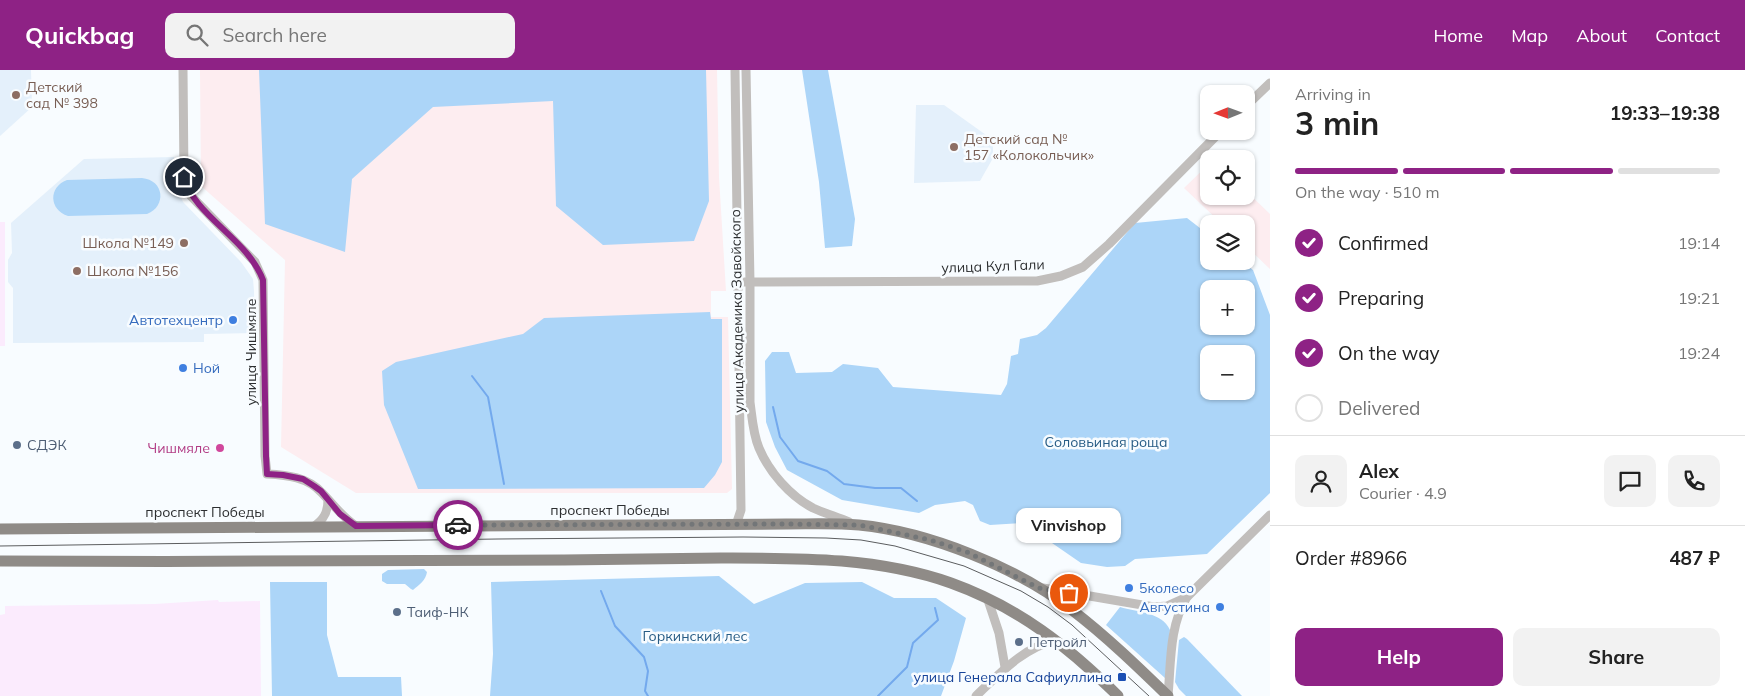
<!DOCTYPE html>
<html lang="en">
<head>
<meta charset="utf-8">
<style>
  :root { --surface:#fff; --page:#f2f2f2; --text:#222; --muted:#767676; --line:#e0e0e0; --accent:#8e2285 }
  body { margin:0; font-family:Mulish,sans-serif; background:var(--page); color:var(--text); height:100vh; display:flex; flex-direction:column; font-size:19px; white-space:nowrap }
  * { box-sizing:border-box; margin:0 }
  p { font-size:16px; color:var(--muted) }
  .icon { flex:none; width:28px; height:28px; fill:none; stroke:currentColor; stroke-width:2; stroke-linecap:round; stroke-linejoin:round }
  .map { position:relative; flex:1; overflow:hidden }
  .details { display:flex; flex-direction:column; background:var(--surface); width:475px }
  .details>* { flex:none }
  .needle { width:32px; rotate:269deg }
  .controls { position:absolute; left:1200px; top:15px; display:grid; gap:10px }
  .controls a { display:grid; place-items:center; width:55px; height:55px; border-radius:10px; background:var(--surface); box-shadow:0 1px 4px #0004; font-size:25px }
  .pin { position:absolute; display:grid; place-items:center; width:42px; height:42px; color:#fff; margin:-21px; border:2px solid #fff; border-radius:50%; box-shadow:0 1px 5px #0007 }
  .courier { position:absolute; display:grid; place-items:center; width:50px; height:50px; margin:-25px; border:4px solid #8e2285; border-radius:50%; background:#fff; color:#222; box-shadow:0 1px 6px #0007 }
  .bubble { position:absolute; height:35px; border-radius:10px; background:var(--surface); box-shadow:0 1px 4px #0004; font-size:16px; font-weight:700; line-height:35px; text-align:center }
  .overview em { font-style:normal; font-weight:700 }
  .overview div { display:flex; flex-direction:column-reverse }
  .overview { display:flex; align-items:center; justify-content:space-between; height:85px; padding:0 25px }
  h1 { font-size:32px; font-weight:700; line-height:38px }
  .bar { display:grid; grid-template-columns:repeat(4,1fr); gap:8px 5px; align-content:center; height:60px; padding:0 25px }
  .bar i { height:6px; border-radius:4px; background:var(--line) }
  .bar .selected { background:var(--accent) }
  .bar p { grid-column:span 4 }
  .line { display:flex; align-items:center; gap:12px; padding:0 25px; border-top:1px solid var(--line) }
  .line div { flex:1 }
  .round { display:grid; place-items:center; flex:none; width:52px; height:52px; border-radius:10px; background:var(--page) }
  ol { padding:0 25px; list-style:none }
  li { display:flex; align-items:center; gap:15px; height:55px }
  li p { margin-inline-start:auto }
  li .icon { padding:5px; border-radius:50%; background:var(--accent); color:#fff; stroke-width:4 }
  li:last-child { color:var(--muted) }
  li i { width:28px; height:28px; border:2px solid var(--line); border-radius:50% }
  .cta { display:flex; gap:10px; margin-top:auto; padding:10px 25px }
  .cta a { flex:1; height:58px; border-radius:10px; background:var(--accent); color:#fff; font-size:20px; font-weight:700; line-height:58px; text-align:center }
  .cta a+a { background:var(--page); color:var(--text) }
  header { display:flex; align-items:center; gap:30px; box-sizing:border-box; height:70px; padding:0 25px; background:var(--accent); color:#fff }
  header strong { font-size:24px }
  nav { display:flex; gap:28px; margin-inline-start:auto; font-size:18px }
  .search { width:350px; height:45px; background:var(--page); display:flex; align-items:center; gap:12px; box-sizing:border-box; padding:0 18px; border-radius:10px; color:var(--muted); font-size:19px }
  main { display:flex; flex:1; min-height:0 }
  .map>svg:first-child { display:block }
</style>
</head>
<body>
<header>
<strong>Quickbag</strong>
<div class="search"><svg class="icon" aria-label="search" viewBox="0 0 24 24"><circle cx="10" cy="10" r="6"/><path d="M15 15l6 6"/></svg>Search here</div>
<nav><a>Home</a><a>Map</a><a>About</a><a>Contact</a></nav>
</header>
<main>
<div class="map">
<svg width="1270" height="626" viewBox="0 0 1270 626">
  <rect width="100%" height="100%" fill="#f8fcff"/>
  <!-- built -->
  <g fill="#e4f0fb">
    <polygon points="0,0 31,0 32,37 0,66"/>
    <polygon points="916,35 944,35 993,70 993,88 980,111 914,113"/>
    <polygon points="174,87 175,113 183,132 241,192 253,209 254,221 255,263 204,264 204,272 13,273 13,218 8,212 8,190 12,183 11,153 84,89"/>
  </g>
  <!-- industrial -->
  <g fill="#fdedf0">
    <polygon points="200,0 717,0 719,107 726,221 711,221 711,247 728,247 732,419 727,423 356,423 281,377 285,190 201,116"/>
    <polygon points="1209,94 1209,126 1246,126 1246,121 1270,144 1270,199 1246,176 1246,154 1222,154 1184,118"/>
  </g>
  <!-- medical -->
  <g fill="#fbebfd">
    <rect x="0" y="152" width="5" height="124"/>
    <polygon points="218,530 219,532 260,531 261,626 0,626 0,545 5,544 5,536 155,534"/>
  </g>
  <!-- green -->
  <g fill="#acd5f8" fill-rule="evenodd">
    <polygon points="259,0 706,0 709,131 694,171 603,175 556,136 553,31 433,37 352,109 345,182 265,154"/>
    <polygon points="802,0 828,0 855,149 852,176 825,178 819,112"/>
    <path d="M142,108c22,2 25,28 5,36l-79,2c-19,-6 -20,-29 -1,-36z"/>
    <path d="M1187,148l22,17v26h33l11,9 17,45v178l-63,61 -72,5 -10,7 -18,1 -26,-4 -58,-40 -33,2 -10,-4 -7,-16 -8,-4 -30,4 -16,8 -77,-13 -55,-30 -12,-23 -9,-25 -1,-61 7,-9h17l7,21 36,-1 11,-8 35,4 15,19 108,8 6,-11 4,-28 7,-2 2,-15 17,-4 9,-7 89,-105zM1209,219h37v37h-37zM1209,284h37v37h-37z"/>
    <polygon points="710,242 711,249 722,249 722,392 715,405 704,418 418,419 384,335 382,301 396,292 523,264 544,248"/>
    <path d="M424,499l3,3c-1,8 -8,13 -14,18l-2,-1 -6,-5h-18l-5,-3v-7l6,-4z"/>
    <polygon points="719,506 754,534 805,513 862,512 894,528 936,528 966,548 954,591 941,626 490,626 493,584 491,512"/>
    <polygon points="270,512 327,512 327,565 338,607 401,607 402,626 272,626"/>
    <path d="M1120,537c17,5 42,5 50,23l-5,48 -59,-53z"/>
    <polygon points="1184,567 1187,569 1242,626 1186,626 1179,619 1175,612 1179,570"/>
  </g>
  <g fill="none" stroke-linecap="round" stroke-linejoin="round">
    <!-- stream -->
    <g stroke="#73a9ed" stroke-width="2">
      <polyline points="472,306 488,327 504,414"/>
      <polyline points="773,337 780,367 798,391 827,401 844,414 875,418 901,418 917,431"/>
      <polyline points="601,521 615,556 644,587 648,601 645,621 648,626"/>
      <polyline points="878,626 907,597 913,573 938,550 935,538"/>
    </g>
    <!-- minor -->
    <g stroke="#c1bebc" stroke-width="9">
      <path d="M183,0l1,107 2,10 5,9 64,66 8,18 2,176 2,18c20,1 41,3 55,19 12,12 20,24 34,33"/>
      <polyline points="735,0 741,440 736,455"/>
      <path d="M746,0l4,212v120c2,15 3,32 9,46 10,24 31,48 54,60 11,5 24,9 36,14"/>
      <polyline points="1246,36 1270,13"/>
      <polyline points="738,212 1037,211 1061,206 1083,197 1109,174 1221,61"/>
      <path d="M313,457c11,-7 15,-15 15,-27"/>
      <polyline points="1043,518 1154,537 1167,536 1187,527"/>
      <polyline points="988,530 999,563 1005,597"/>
      <path d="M976,626c23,-22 48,-49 80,-56"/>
      <path d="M1168,626c3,-33 1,-70 19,-99l83,-82"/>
    </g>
    <!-- major -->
    <g stroke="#8f8b87" stroke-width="11">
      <path d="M0,459l787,-5c24,0 48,-1 72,1 70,7 157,42 213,85 34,26 65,56 96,86"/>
      <path d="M0,491c188,1 376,0 564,-1 52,-1 105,-1 157,-2 78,0 156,-1 230,25 67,24 118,64 167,113"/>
    </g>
    <!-- tram -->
    <polyline stroke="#5b5d5f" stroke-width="1" points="0,476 498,469 743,467 826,468 861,470 895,476 964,496 1021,521 1048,537 1072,555 1149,626"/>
  </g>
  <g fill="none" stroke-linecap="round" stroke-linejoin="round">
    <!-- done -->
    <polyline stroke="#737678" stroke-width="5" stroke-dasharray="0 9" points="458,455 787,454 860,455 930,470 967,482 1039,518 1069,523"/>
    <!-- route -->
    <path stroke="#8e2285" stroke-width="6" d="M184,107c10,39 64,62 79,103l3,176 1,18 16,1 20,4 11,7 7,5 19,23 16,12 102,-1"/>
  </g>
  <!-- markers -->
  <g fill="#8d6e63" stroke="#f8fcff" stroke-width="2">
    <circle cx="16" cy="25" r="5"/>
    <circle cx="954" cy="77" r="5"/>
    <circle cx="184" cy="173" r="5"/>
    <circle cx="77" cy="201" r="5"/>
  </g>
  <g fill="#3f7fe0" stroke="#f8fcff" stroke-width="2">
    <circle cx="233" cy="250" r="5"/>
    <circle cx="183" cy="298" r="5"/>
    <circle cx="1129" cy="518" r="5"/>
    <circle cx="1220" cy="537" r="5"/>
  </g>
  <g fill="#5c6f8a" stroke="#f8fcff" stroke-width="2">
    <circle cx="17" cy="375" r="5"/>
    <circle cx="397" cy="542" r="5"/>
    <circle cx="1019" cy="572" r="5"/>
  </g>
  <circle fill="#d1479c" stroke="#f8fcff" stroke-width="2" cx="220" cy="378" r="5"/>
  <rect fill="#1a4fb4" stroke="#f8fcff" stroke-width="2" x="1117" y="602" width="10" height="10" rx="2.5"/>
  <g text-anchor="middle" stroke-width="5" stroke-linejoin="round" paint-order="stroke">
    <!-- education labels -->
    <g font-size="14" fill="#785e54" stroke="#f8fcff" text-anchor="start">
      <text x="26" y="22">Детский<tspan x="26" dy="16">сад № 398</tspan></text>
      <text x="964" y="74">Детский сад №<tspan x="964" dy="16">157 «Колокольчик»</tspan></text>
      <text x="174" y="178" text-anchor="end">Школа №149</text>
      <text x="87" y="206">Школа №156</text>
    </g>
    <!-- street labels -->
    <g font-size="14" fill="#2c2e30" stroke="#f8fcff">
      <text transform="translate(993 196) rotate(-2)" y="5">улица Кул Гали</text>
      <text transform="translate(737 241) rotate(-91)" y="5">улица Академика Завойского</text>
      <text transform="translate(251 282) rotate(-90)" y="5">улица Чишмяле</text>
      <text x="610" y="445">проспект Победы</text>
      <text x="205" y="447">проспект Победы</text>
    </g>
    <!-- shop labels -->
    <g font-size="14" fill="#366cbe" stroke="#f8fcff" text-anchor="end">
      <text x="223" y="255">Автотехцентр</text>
      <text x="193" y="303" text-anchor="start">Ной</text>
      <text x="1139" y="523" text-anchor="start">5колесо</text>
      <text x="1210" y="542">Августина</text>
    </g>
    <!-- park labels -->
    <g font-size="14" fill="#275c85" stroke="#f8fcff">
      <text x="1106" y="377">Соловьиная роща</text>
      <text x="695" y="571">Горкинский лес</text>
    </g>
    <!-- service labels -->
    <g font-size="14" fill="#4e5e75" stroke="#f8fcff" text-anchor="start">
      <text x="27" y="380">СДЭК</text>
      <text x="407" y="547">Таиф-НК</text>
      <text x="1029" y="577">Петройл</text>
    </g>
    <!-- hotel labels -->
    <g font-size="14" fill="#b23c85" stroke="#f8fcff" text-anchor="end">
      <text x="210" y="383">Чишмяле</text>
    </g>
    <!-- transit labels -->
    <g font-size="14" fill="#164399" stroke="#f8fcff" text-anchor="end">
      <text x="1112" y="612">улица Генерала Сафиуллина</text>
    </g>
  </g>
</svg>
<div class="controls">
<a><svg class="needle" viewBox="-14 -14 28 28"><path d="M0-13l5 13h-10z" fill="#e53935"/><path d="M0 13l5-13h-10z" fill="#767676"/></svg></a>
<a><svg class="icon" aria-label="locate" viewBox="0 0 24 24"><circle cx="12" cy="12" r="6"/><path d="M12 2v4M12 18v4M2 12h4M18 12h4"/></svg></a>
<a><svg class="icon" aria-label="layers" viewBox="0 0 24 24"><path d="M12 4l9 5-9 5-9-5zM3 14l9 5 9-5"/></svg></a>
<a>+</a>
<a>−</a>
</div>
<div class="pin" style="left:1069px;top:523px;background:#ea580c"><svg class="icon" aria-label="bag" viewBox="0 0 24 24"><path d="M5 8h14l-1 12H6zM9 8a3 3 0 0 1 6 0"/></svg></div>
<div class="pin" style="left:184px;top:107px;background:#1f2937"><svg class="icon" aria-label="home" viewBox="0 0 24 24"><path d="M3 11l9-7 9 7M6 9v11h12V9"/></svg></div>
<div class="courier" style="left:458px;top:455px"><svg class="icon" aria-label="car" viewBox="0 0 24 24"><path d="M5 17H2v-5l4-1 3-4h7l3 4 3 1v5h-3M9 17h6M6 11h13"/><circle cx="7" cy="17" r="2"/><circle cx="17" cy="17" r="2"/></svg></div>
<div class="bubble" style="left:1016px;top:438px;width:105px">Vinvishop</div>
</div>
<section class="details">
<div class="overview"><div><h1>3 min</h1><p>Arriving in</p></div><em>19:33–19:38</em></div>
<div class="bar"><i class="selected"></i><i class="selected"></i><i class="selected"></i><i></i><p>On the way · 510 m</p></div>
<ol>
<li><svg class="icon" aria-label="check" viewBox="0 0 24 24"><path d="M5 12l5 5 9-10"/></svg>Confirmed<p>19:14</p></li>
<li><svg class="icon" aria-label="check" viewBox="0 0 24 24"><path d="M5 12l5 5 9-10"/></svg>Preparing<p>19:21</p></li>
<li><svg class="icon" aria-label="check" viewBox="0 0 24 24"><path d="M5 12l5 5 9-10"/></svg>On the way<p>19:24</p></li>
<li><i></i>Delivered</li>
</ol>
<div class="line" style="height:90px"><a class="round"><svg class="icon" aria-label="person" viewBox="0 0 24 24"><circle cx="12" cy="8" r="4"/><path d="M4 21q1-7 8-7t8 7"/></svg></a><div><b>Alex</b><p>Courier · 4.9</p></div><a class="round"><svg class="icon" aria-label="chat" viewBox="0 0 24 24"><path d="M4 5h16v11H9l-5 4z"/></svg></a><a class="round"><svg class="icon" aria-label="phone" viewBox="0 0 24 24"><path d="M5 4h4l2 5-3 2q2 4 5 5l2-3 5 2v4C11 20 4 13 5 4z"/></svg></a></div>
<div class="line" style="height:65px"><div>Order #8966</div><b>487 ₽</b></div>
<div class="cta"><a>Help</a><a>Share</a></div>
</section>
</main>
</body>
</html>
